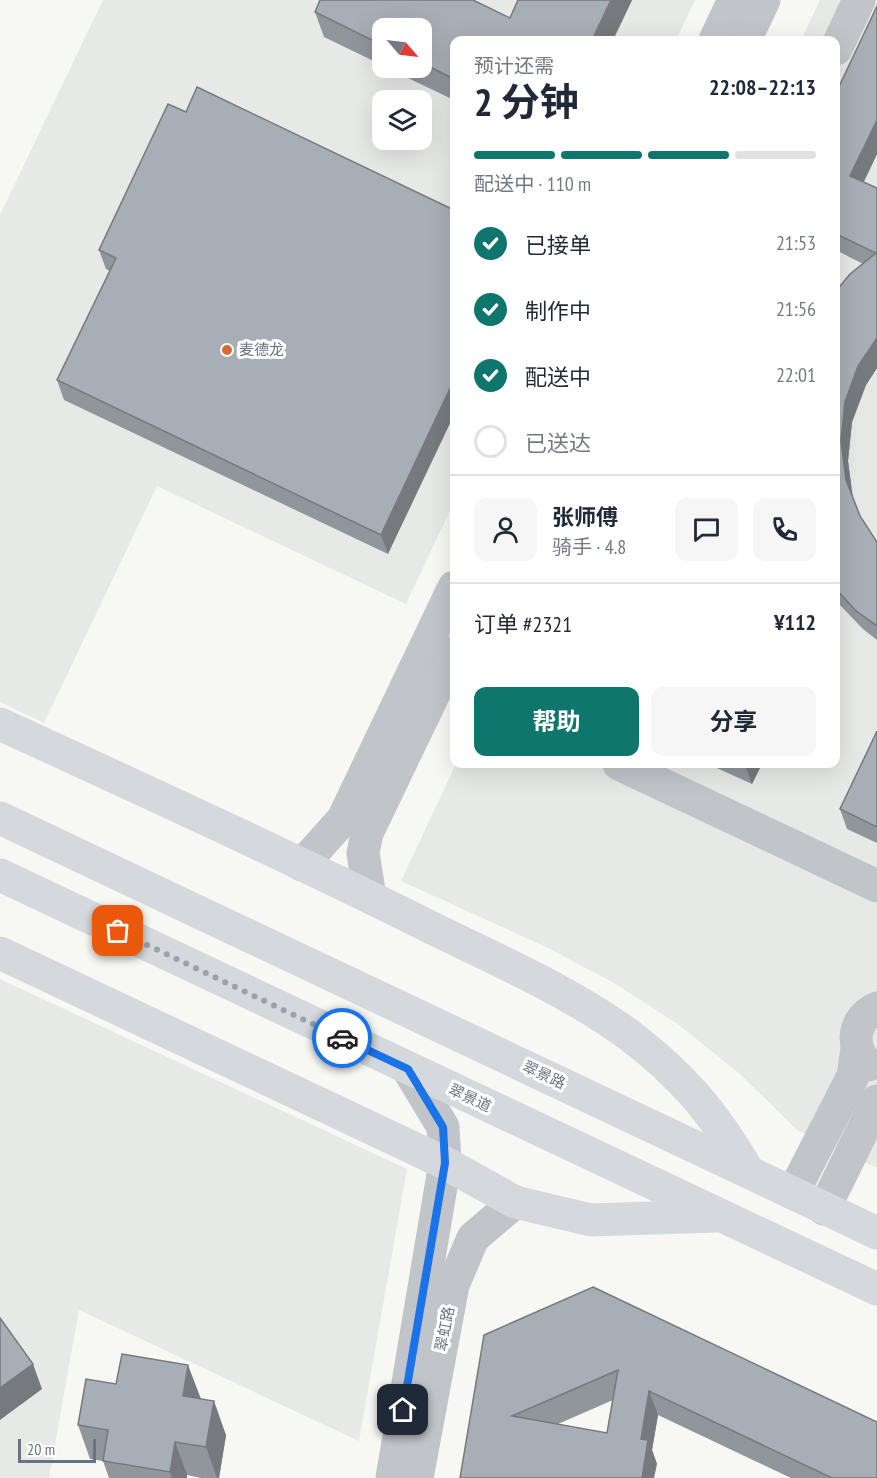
<!DOCTYPE html>
<html lang="zh">
<head>
<meta charset="utf-8">
<style>
  :root { --surface:#fff; --page:#f6f6f7; --text:#1f2937; --muted:#747a83; --line:#e0e1e3; --accent:#0f766e }
  body { margin:0; font-family:"PT Sans Narrow","Noto Sans SC",sans-serif; background:var(--page); color:var(--text); height:100vh; display:flex; flex-direction:column; font-size:22px; white-space:nowrap }
  * { box-sizing:border-box; margin:0 }
  p { font-size:20px; color:var(--muted) }
  .icon { flex:none; width:33px; height:33px; fill:none; stroke:currentColor; stroke-width:2; stroke-linecap:round; stroke-linejoin:round }
  .map { position:relative; flex:1; overflow:hidden }
  .sheet { position:absolute; left:450px; top:36px; width:390px; height:732px; display:flex; flex-direction:column; background:var(--surface); border-radius:12px; box-shadow:0 6px 24px #0002 }
  .sheet>* { flex:none }
  .needle { width:39px; rotate:118deg }
  .controls { position:absolute; left:372px; top:18px; display:grid; gap:12px }
  .controls a { display:grid; place-items:center; width:60px; height:60px; border-radius:12px; background:var(--surface); box-shadow:0 6px 24px #0002; font-size:30px }
  .scale { position:absolute; left:18px; bottom:15px; width:78px; box-sizing:border-box; padding-left:6px; border:3px solid #687483; border-top:0; font-size:16px; line-height:21px; white-space:nowrap; color:#687483; -webkit-text-stroke:4px #fff; paint-order:stroke }
  .pin { position:absolute; display:grid; place-items:center; width:51px; height:51px; color:#fff; margin:-26px; border-radius:12px; box-shadow:0 3px 9px #0006 }
  .courier { position:absolute; display:grid; place-items:center; width:60px; height:60px; margin:-30px; border:4px solid #1a73e8; border-radius:50%; background:#fff; color:#222; box-shadow:0 2px 8px #0007 }
  .overview em { font-style:normal; font-weight:700 }
  .overview div { display:flex; flex-direction:column-reverse }
  .overview { display:flex; align-items:center; justify-content:space-between; height:102px; padding:0 24px }
  h1 { font-size:39px; font-weight:700; line-height:45px }
  .bar { display:grid; grid-template-columns:repeat(4,1fr); gap:9px 6px; align-content:center; height:72px; padding:0 24px }
  .bar i { height:8px; border-radius:4px; background:var(--line) }
  .bar .on { background:var(--accent) }
  .bar p { grid-column:span 4 }
  .line { display:flex; align-items:center; gap:15px; padding:0 24px; border-top:2px solid var(--line) }
  .line div { flex:1 }
  .round { display:grid; place-items:center; flex:none; width:63px; height:63px; border-radius:12px; background:var(--page) }
  ol { padding:0 24px; list-style:none }
  li { display:flex; align-items:center; gap:18px; height:66px }
  li p { margin-inline-start:auto }
  li .icon { padding:6px; border-radius:50%; background:var(--accent); color:#fff; stroke-width:4 }
  li:last-child { color:var(--muted) }
  li i { width:33px; height:33px; border:3px solid var(--line); border-radius:50% }
  .action { display:flex; gap:12px; margin-top:auto; padding:12px 24px }
  .action a { flex:1; height:69px; border-radius:12px; background:var(--accent); color:#fff; font-size:24px; font-weight:700; line-height:69px; text-align:center }
  .action a+a { background:var(--page); color:var(--text) }
  .map>svg:first-child { display:block }
</style>
</head>
<body>
<div class="map">
<svg width="877" height="1478" viewBox="0 0 877 1478">
  <rect width="100%" height="100%" fill="#f7f7f4"/>
  <!-- built -->
  <g fill="#e7e9e7" fill-rule="evenodd">
    <path d="M103,0h592l-19,40h-222v462l-48,102 -249,-118 -113,237 -44,-21v-487zM382,28h40v40h-40zM382,100h40v40h-40z"/>
    <polygon points="820,0 877,0 877,1168 797,1130 740,1074 679,1025 614,983 544,946 401,881 456,764 836,764 836,40 801,40"/>
    <polygon points="0,979 407,1169 359,1441 79,1310 49,1478 0,1478"/>
  </g>
  <g fill="none" stroke-linecap="round" stroke-linejoin="round">
    <!-- minor -->
    <g stroke="#c1c4c8" stroke-width="33">
      <polyline points="715,40 734,0"/>
      <polyline points="745,40 764,0"/>
      <polyline points="836,49 859,0"/>
      <polyline points="619,764 877,886"/>
      <polyline points="302,865 343,819 454,587"/>
      <polyline points="370,897 363,853 367,833 454,652"/>
      <path d="M868,1065c-18,-18 -16,-46 9,-57"/>
      <polyline points="793,1193 853,1076 857,1049"/>
      <polyline points="824,1209 877,1101"/>
      <polyline points="392,1478 445,1163 443,1127 408,1069"/>
      <polyline points="417,1478 453,1285 473,1238 515,1202"/>
    </g>
    <!-- major -->
    <g stroke="#d5d8dc" stroke-width="33">
      <path d="M0,724c143,66 286,131 426,201 68,34 142,65 203,110 53,40 86,79 119,136"/>
      <polyline points="0,818 877,1233"/>
      <polyline points="0,875 877,1289"/>
      <polyline points="0,953 445,1163 515,1202 591,1220 716,1216"/>
    </g>
  </g>
  <!-- wall -->
  <g fill="#90969c" fill-rule="evenodd">
    <polygon points="518,0 632,0 613,40 454,40 454,100 387,68 422,68 422,28 382,28 382,65 324,37 315,12 510,18"/>
    <polygon points="877,6 877,154 864,182 877,188 877,368 866,385 852,422 848,461 853,498 860,516 877,542 877,640 863,629 838,603 836,608 836,291 863,264 836,250 836,93"/>
    <polygon points="186,112 454,210 388,554 64,400 57,380 110,271 106,269 99,250"/>
    <polygon points="877,731 877,843 847,829 840,809"/>
    <polygon points="708,764 762,764 752,784"/>
    <path d="M593,1287l284,191h-86l-133,-63 -6,35 5,14 -197,14zM613,1400l-6,33 -49,-9z"/>
    <polygon points="201,1399 226,1435 219,1478 201,1478 187,1475 187,1478 109,1478 103,1461 90,1459 78,1425"/>
  </g>
  <!-- shaded-wall -->
  <g fill="#767a7f">
    <polygon points="611,0 632,0 613,40 592,40"/>
    <polygon points="877,120 877,154 857,195 850,176"/>
    <polygon points="877,338 877,368 866,385 852,422 848,461 853,500 846,480 841,441 845,402 858,366"/>
    <polygon points="454,380 454,415 388,554 381,535"/>
    <polygon points="746,764 762,764 752,784 745,765"/>
    <polygon points="33,1364 42,1389 0,1420 0,1388"/>
    <polygon points="188,1365 201,1399 183,1396"/>
    <polygon points="649,1391 658,1415 652,1450 657,1464 654,1478 642,1478 641,1439"/>
    <polygon points="214,1401 226,1435 219,1478 217,1478 206,1447"/>
    <polygon points="175,1442 187,1475 187,1478 172,1478 170,1472"/>
  </g>
  <!-- building -->
  <g fill="#a8aeb5" stroke="#767a7f" stroke-width="1.5" fill-rule="evenodd">
    <polygon points="320,0 473,0 510,18 518,0 611,0 592,40 454,40 454,79 422,63 422,28 382,28 382,45 315,12"/>
    <polygon points="877,6 877,120 850,176 877,188 877,338 858,366 845,402 841,441 846,480 860,516 877,542 877,626 855,610 836,589 836,291 850,274 876,253 836,234 836,93"/>
    <polygon points="197,87 454,210 454,380 381,535 57,380 116,258 99,250 168,104 186,112"/>
    <polygon points="877,731 877,827 840,809"/>
    <path d="M593,1287l284,135v56h-45l-183,-87 -8,48 7,1 -6,38h-182l24,-143zM618,1370l-11,63 -95,-17z"/>
    <polygon points="0,1318 33,1364 0,1388"/>
    <polygon points="122,1354 188,1365 183,1396 214,1401 206,1447 175,1442 170,1472 103,1461 108,1430 78,1425 86,1379 116,1384"/>
  </g>
  <g fill="none" stroke-linecap="round" stroke-linejoin="round">
    <!-- done -->
    <polyline stroke="#9aa2ab" stroke-width="6" stroke-dasharray="0 10.8" points="118,931 342,1038"/>
    <!-- route -->
    <polyline stroke="#1a73e8" stroke-width="8" points="342,1038 408,1069 443,1127 445,1163 403,1410"/>
  </g>
  <!-- markers -->
  <circle fill="#d86a33" stroke="#fff" stroke-width="2" cx="227" cy="350" r="6"/>
  <g text-anchor="middle" stroke-width="6" stroke-linejoin="round" paint-order="stroke">
    <!-- poi labels -->
    <g font-size="15" fill="#687483" stroke="#fff" text-anchor="start">
      <text x="239" y="355">麦德龙</text>
    </g>
    <!-- street labels -->
    <g font-size="15" fill="#687483" stroke="#fff">
      <text transform="translate(544 1075) rotate(25)" y="5">翠景路</text>
      <text transform="translate(470 1098) rotate(25)" y="5">翠景道</text>
      <text transform="translate(445 1329) rotate(-79)" y="5">翠虹路</text>
    </g>
  </g>
</svg>
<div class="controls">
<a><svg class="needle" viewBox="-14 -14 28 28"><path d="M0-13l5 13h-10z" fill="#e53935"/><path d="M0 13l5-13h-10z" fill="#747a83"/></svg></a>
<a><svg class="icon" aria-label="layers" viewBox="0 0 24 24"><path d="M12 4l9 5-9 5-9-5zM3 14l9 5 9-5"/></svg></a>
</div>
<div class="scale">20 m</div>
<div class="pin" style="left:118px;top:931px;background:#ea580c"><svg class="icon" aria-label="bag" viewBox="0 0 24 24"><path d="M5 8h14l-1 12H6zM9 8a3 3 0 0 1 6 0"/></svg></div>
<div class="pin" style="left:403px;top:1410px;background:#1f2937"><svg class="icon" aria-label="home" viewBox="0 0 24 24"><path d="M3 11l9-7 9 7M6 9v11h12V9"/></svg></div>
<div class="courier" style="left:342px;top:1038px"><svg class="icon" aria-label="car" viewBox="0 0 24 24"><path d="M5 17H2v-5l4-1 3-4h7l3 4 3 1v5h-3M9 17h6M6 11h13"/><circle cx="7" cy="17" r="2"/><circle cx="17" cy="17" r="2"/></svg></div>
<section class="sheet">
<div class="overview"><div><h1>2 分钟</h1><p>预计还需</p></div><em>22:08–22:13</em></div>
<div class="bar"><i class="on"></i><i class="on"></i><i class="on"></i><i></i><p>配送中 · 110 m</p></div>
<ol>
<li><svg class="icon" aria-label="check" viewBox="0 0 24 24"><path d="M5 12l5 5 9-10"/></svg>已接单<p>21:53</p></li>
<li><svg class="icon" aria-label="check" viewBox="0 0 24 24"><path d="M5 12l5 5 9-10"/></svg>制作中<p>21:56</p></li>
<li><svg class="icon" aria-label="check" viewBox="0 0 24 24"><path d="M5 12l5 5 9-10"/></svg>配送中<p>22:01</p></li>
<li><i></i>已送达</li>
</ol>
<div class="line" style="height:108px"><a class="round"><svg class="icon" aria-label="person" viewBox="0 0 24 24"><circle cx="12" cy="8" r="4"/><path d="M4 21q1-7 8-7t8 7"/></svg></a><div><b>张师傅</b><p>骑手 · 4.8</p></div><a class="round"><svg class="icon" aria-label="chat" viewBox="0 0 24 24"><path d="M4 5h16v11H9l-5 4z"/></svg></a><a class="round"><svg class="icon" aria-label="phone" viewBox="0 0 24 24"><path d="M5 4h4l2 5-3 2q2 4 5 5l2-3 5 2v4C11 20 4 13 5 4z"/></svg></a></div>
<div class="line" style="height:78px"><div>订单 #2321</div><b>¥112</b></div>
<div class="action"><a>帮助</a><a>分享</a></div>
</section>
</div>
</body>
</html>
